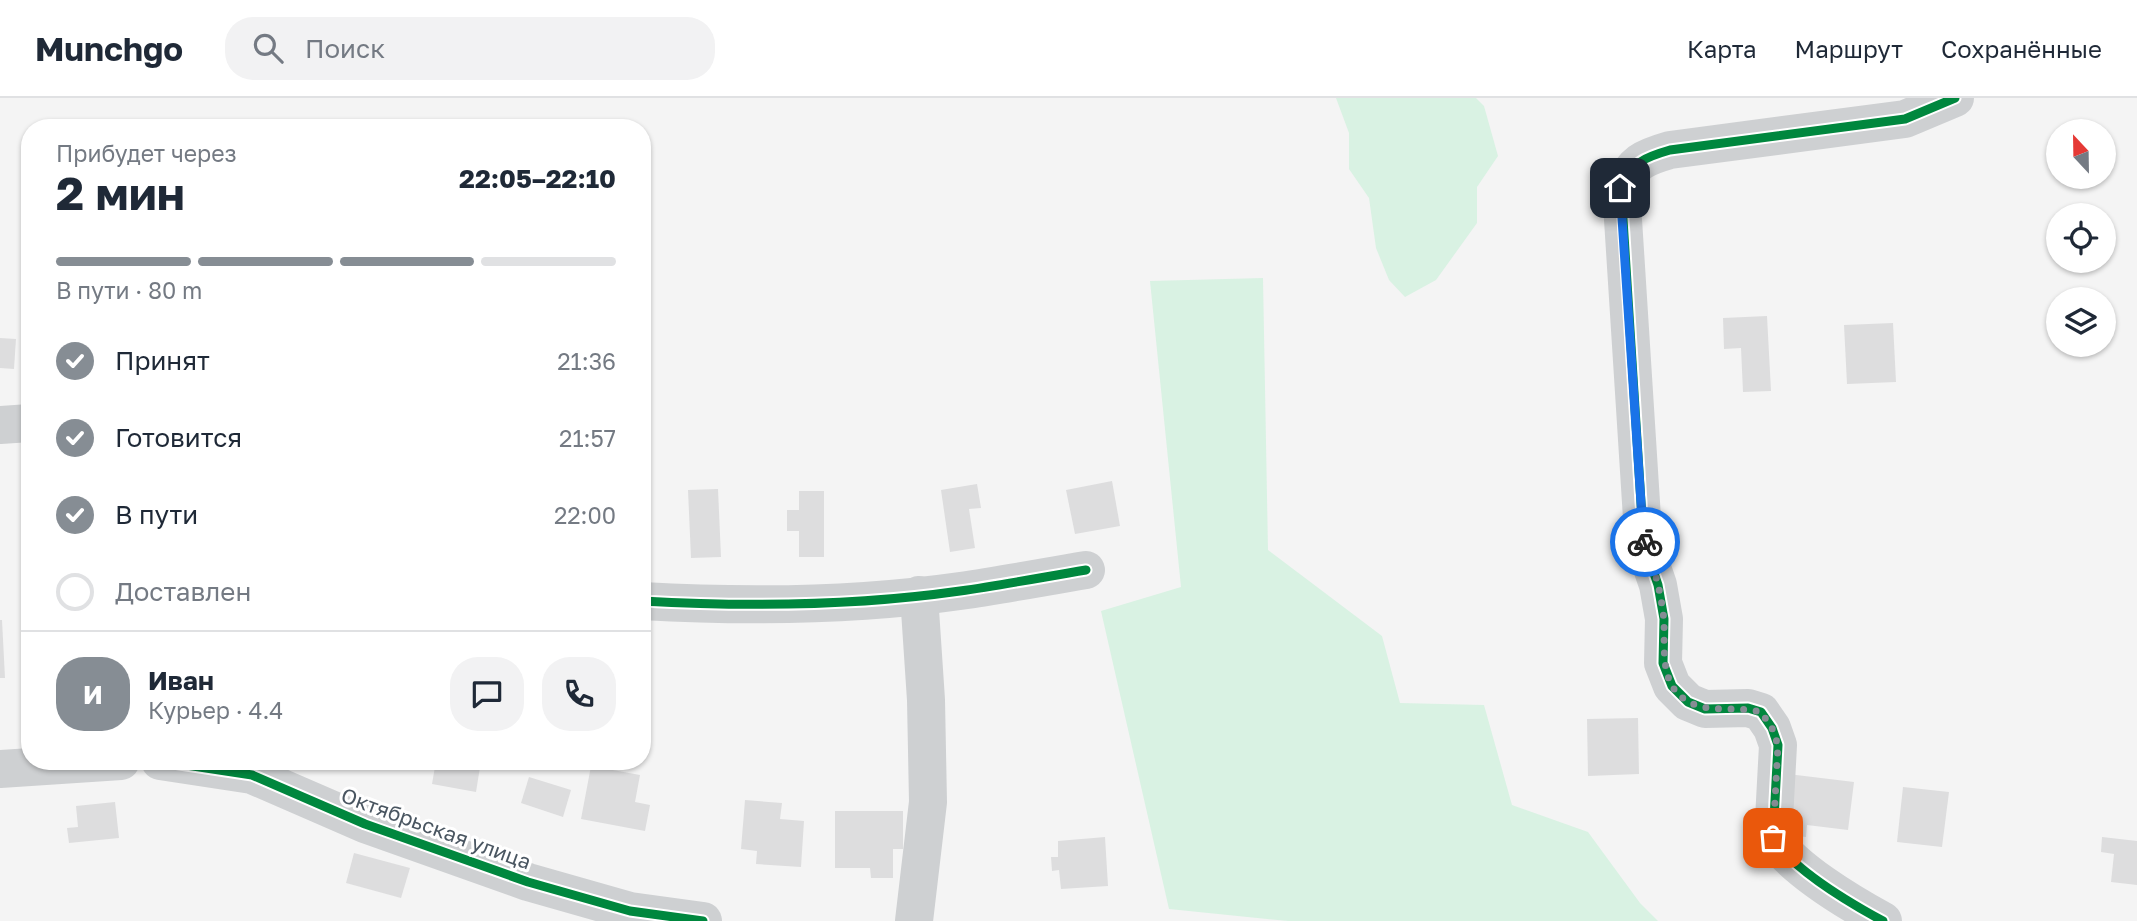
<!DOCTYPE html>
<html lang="ru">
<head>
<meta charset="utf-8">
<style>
  :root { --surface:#fff; --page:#f2f2f3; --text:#1f2937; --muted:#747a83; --line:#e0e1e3; --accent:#868d94 }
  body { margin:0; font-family:"Golos Text",sans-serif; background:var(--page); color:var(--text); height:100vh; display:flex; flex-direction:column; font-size:26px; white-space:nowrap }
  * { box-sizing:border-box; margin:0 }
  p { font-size:23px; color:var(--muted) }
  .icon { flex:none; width:38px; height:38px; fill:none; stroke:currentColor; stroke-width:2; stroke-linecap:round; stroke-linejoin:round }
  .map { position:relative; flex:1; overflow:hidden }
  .side { position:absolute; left:21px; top:21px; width:630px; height:651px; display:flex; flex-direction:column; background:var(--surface); border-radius:28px; box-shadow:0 2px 5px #0004 }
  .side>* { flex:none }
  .needle { width:46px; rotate:338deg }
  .fabs { position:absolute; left:2046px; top:21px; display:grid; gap:14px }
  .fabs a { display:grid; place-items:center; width:70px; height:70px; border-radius:50%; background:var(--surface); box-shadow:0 2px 5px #0004; font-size:35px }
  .pin { position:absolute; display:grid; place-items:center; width:60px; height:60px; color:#fff; margin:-30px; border-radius:14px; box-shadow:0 4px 10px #0006 }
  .courier { position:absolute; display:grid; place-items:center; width:70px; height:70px; margin:-35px; border:5px solid #1a73e8; border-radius:50%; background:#fff; color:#222; box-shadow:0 2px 9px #0007 }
  .summary em { font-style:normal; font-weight:700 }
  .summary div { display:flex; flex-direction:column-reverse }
  .summary { display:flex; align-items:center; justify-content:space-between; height:119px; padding:0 35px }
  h1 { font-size:46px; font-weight:700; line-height:52px }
  .bar { display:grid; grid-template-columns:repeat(4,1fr); gap:10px 7px; align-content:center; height:84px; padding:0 35px }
  .bar i { height:9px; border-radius:5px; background:var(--line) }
  .bar .active { background:var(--accent) }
  .bar p { grid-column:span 4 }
  .line { display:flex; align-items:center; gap:18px; padding:0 35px; border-top:2px solid var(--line) }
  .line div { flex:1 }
  .round { display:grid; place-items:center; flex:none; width:74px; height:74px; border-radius:28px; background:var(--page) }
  ol { padding:0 35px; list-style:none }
  li { display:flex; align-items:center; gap:21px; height:77px }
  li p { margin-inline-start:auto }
  li .icon { padding:7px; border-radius:50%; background:var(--accent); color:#fff; stroke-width:4 }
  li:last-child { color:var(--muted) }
  li i { width:38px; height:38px; border:4px solid var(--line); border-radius:50% }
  header { display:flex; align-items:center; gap:42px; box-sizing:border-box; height:98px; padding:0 35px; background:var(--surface); border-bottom:2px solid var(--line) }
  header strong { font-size:33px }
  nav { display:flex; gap:38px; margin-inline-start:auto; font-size:24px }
  .search { width:490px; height:63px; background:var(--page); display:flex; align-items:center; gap:18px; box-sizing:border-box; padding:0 24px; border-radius:28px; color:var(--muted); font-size:26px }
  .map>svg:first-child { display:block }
</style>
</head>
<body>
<header>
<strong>Munchgo</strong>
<div class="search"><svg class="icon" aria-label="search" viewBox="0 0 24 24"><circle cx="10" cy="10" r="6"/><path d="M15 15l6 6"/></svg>Поиск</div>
<nav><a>Карта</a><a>Маршрут</a><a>Сохранённые</a></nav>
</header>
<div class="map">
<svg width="2137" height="823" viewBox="0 0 2137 823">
  <rect width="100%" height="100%" fill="#f4f4f4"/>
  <!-- green -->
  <g fill="#d9f2e3">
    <polygon points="1336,0 1476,0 1484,8 1498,58 1477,89 1477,125 1436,182 1405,199 1389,182 1376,150 1369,100 1349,71 1349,35"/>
    <polygon points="1263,180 1268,452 1382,538 1400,605 1484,607 1512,707 1588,734 1640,805 1658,823 1288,823 1169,811 1101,513 1181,489 1150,183"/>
  </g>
  <!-- building -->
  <g fill="#ddddde">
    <polygon points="1767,218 1771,293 1743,294 1741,250 1724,251 1723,220"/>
    <polygon points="1893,225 1896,284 1847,286 1844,227"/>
    <polygon points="0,240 16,241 14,271 0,270"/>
    <polygon points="1112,383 1120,428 1075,436 1066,392"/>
    <polygon points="977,386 981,410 969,411 975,450 950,454 941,392"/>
    <polygon points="718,391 721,459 691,460 688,392"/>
    <polygon points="799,393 824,393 824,459 799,459 799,433 787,433 787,412 799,412"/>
    <polygon points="0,522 2,522 5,580 0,580"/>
    <polygon points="1638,620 1639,676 1588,678 1587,621"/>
    <polygon points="436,663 481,663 476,694 432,686"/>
    <polygon points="591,668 640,677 635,704 650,707 645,733 581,721"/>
    <polygon points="1788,676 1854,684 1848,732 1807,727 1806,739 1780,736"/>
    <polygon points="529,679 571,692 563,719 521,705"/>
    <polygon points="1903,689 1949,694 1942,749 1897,744"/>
    <polygon points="745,702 782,705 780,721 804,723 801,769 756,766 757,753 741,751"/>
    <polygon points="115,704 119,740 69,745 67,730 78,729 76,708"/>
    <polygon points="835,713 903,713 903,751 893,751 893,780 871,780 870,770 835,770"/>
    <polygon points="1105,739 1108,788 1061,791 1059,772 1052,773 1051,759 1058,759 1058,743"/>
    <polygon points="2102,739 2137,743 2137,787 2111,784 2114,756 2101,754"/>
    <polygon points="354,755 410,770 401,800 346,785"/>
  </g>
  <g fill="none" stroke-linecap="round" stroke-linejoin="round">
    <!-- minor -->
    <g stroke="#ced0d2" stroke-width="38">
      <polyline points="0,327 30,325"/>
      <path d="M642,503c106,6 213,5 318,-10 42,-6 84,-14 126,-21"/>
      <polyline points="160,663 252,677 365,726 528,784 630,813 703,823"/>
      <polyline points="0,671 121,663"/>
      <polyline points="914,823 928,704 926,602 919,497"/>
      <path d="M1883,823c-33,-18 -90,-52 -110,-83l5,-93 -6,-17 -11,-16 -13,-4 -43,1 -17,-7 -16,-16 -9,-23 1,-44 -6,-34 -11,-32 -5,-35 -21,-330c13,-26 21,-30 49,-38l235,-31 50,-21"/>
    </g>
    <defs>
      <g id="cycleway">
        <path d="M642,503c106,6 213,5 318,-10 42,-6 84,-14 126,-21"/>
        <polyline points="160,663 252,677 365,726 528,784 630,813 703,823"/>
        <path d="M1883,823c-33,-18 -90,-52 -110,-83l5,-93 -6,-17 -11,-16 -13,-4 -43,1 -17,-7 -16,-16 -9,-23 1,-44 -6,-34 -11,-32 -5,-35 -21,-330c13,-26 21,-30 49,-38l235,-31 50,-21"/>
      </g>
    </defs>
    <!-- cycleway casing -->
    <use href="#cycleway" stroke="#fff" stroke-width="13"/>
    <!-- cycleway -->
    <use href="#cycleway" stroke="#00873e" stroke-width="9"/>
  </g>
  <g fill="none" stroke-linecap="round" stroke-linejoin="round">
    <!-- done -->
    <path stroke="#868d94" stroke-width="7" stroke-dasharray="0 12.6" d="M1645,444c3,16 11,31 14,47 2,10 4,21 5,32 1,30 -5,67 27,82 22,10 47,3 70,9l11,16 6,17 -5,93"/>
    <!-- route -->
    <polyline stroke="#1a73e8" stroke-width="9" points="1620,90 1642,420 1645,444"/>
  </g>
  <g text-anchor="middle" stroke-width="6" stroke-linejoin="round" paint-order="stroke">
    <!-- street labels -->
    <g font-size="21" fill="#4a5661" stroke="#fff">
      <text transform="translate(436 731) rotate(20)" y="7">Октябрьская улица</text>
    </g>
  </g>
</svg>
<div class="fabs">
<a><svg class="needle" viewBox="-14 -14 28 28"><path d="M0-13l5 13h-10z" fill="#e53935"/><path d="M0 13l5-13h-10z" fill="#747a83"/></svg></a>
<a><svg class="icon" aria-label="locate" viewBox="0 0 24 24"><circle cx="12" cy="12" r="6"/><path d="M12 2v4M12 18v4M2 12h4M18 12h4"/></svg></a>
<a><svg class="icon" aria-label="layers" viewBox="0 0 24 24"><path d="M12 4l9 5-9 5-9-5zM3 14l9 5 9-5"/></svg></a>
</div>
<div class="pin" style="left:1773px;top:740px;background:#ea580c"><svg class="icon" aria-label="bag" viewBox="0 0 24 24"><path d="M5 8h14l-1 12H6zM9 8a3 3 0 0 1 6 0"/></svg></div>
<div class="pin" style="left:1620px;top:90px;background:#1f2937"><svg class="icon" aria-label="home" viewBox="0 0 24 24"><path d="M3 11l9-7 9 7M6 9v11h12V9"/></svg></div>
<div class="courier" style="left:1645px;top:444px"><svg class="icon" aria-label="bike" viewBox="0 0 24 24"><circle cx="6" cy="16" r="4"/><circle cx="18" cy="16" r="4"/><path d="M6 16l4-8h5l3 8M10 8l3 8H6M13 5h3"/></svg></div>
<section class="side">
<div class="summary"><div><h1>2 мин</h1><p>Прибудет через</p></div><em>22:05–22:10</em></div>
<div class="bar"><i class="active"></i><i class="active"></i><i class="active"></i><i></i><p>В пути · 80 m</p></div>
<ol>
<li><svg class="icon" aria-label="check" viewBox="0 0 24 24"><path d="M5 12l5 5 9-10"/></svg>Принят<p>21:36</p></li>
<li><svg class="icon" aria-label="check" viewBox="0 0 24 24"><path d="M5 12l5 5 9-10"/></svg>Готовится<p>21:57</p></li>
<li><svg class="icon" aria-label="check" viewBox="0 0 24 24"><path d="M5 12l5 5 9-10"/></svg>В пути<p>22:00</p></li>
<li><i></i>Доставлен</li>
</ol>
<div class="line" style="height:126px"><b class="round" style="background:var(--accent);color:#fff">И</b><div><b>Иван</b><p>Курьер · 4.4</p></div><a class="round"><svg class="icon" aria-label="chat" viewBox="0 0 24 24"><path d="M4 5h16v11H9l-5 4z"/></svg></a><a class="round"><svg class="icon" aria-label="phone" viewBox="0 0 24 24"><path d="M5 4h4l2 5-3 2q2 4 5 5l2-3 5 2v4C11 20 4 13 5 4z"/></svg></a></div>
</section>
</div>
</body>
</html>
